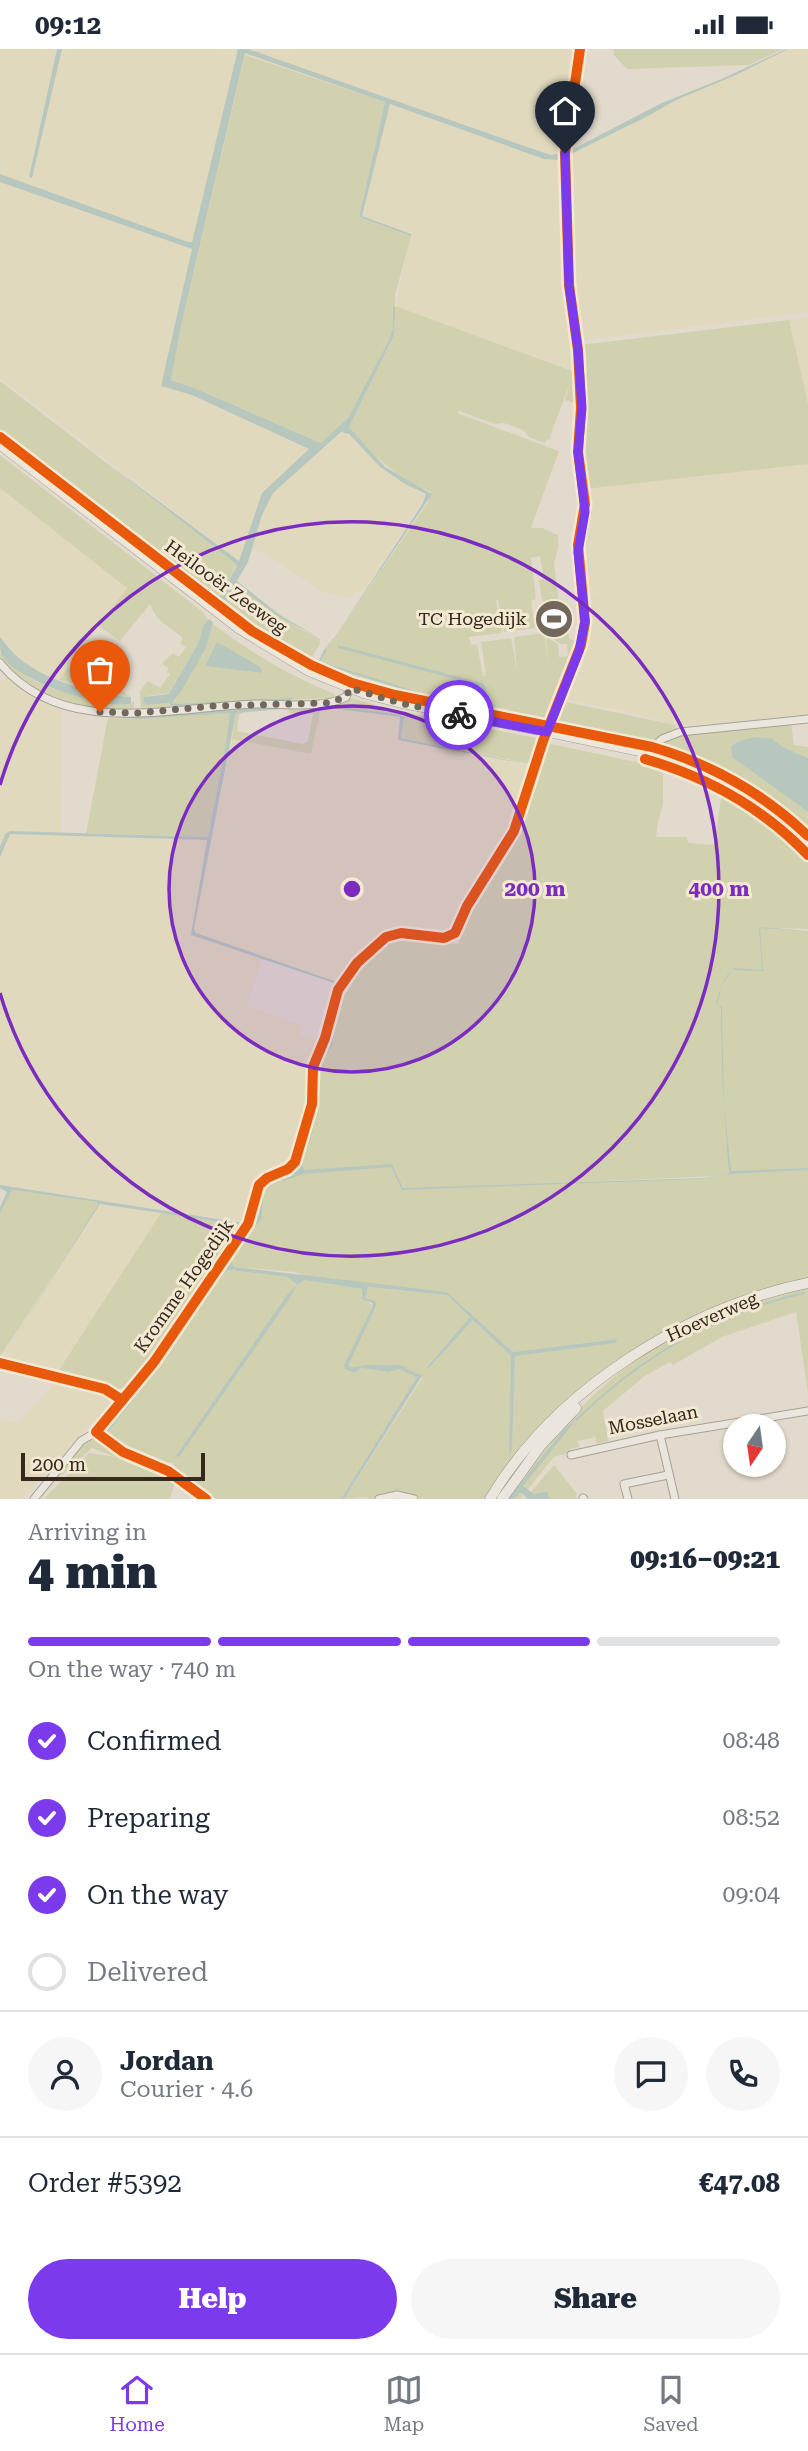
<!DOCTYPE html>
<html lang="en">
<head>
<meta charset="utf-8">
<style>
  :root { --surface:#fff; --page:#f6f6f7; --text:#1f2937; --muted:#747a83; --line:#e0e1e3; --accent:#7c3aed }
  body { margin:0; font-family:"Roboto Serif",serif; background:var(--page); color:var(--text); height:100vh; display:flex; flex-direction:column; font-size:26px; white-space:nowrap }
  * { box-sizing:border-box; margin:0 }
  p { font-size:23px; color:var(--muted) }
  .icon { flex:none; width:38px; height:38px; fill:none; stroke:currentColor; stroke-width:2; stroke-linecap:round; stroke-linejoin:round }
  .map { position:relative; height:1450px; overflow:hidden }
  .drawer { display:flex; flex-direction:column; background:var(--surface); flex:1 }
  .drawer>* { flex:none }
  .needle { width:46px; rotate:193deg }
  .fabs { position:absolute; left:723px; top:1365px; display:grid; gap:14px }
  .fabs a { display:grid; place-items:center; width:63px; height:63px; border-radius:50%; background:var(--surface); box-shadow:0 2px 5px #0004; font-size:35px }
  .scale { position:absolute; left:21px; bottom:18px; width:184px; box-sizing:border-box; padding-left:7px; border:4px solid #35291e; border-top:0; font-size:19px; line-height:24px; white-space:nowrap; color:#35291e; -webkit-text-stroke:5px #f3e9d2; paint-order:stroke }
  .pin { position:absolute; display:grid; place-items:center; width:60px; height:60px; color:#fff; margin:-72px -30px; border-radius:50% 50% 50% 0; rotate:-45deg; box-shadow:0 0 7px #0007 }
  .pin .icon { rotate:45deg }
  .courier { position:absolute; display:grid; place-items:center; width:70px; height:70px; margin:-35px; border:5px solid #7c3aed; border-radius:50%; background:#fff; color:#222; box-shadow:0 2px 9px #0007 }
  .overview em { font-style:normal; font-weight:800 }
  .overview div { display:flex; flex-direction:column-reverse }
  .overview { display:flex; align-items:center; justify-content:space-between; height:119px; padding:0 28px }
  h1 { font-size:46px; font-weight:800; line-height:52px }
  .bar { display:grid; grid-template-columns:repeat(4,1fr); gap:10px 7px; align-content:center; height:84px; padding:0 28px }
  .bar i { height:9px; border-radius:5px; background:var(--line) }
  .bar .selected { background:var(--accent) }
  .bar p { grid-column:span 4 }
  .line { display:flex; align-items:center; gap:18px; padding:0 28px; border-top:2px solid var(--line) }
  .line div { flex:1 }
  .round { display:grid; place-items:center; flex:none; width:74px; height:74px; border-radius:37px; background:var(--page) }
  ol { padding:0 28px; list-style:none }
  li { display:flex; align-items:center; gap:21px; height:77px }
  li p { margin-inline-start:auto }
  li .icon { padding:7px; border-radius:50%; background:var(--accent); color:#fff; stroke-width:4 }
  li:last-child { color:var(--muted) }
  li i { width:38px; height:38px; border:4px solid var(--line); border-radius:50% }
  .cta { display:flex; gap:14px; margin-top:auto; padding:14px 28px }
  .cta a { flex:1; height:80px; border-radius:42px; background:var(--accent); color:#fff; font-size:28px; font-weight:800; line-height:80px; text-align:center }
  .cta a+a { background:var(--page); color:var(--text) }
  .status { display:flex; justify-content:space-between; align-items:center; height:49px; padding:0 35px; background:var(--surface); direction:ltr }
  .status svg { height:19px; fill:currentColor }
  .tab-bar { display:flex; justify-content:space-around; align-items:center; height:98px; border-top:2px solid var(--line); background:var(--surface); font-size:19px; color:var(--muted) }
  .tab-bar a { display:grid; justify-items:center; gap:4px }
  .tab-bar .selected { color:var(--accent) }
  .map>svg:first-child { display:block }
</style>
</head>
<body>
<div class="status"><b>09:12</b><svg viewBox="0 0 49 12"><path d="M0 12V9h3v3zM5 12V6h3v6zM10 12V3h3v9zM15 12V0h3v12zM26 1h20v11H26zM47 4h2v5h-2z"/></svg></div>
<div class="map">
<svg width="808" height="1450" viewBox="0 0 808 1450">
  <rect width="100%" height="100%" fill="#e2dacc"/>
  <!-- farmland -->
  <g fill="#e1d9bd">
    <polygon points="0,0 57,0 29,128 32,129 62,0 238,0 194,191 188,193 0,125"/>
    <polygon points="246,0 577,0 560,114 565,238 577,323 395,258 411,185 361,167 387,60 390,55 476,86 384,47 245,6"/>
    <polygon points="788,0 808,0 808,263 579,292 572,218 574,170 569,106 666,55"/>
    <polygon points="0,133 192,200 162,337 192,346 309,400 262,444 239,512 0,329"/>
    <polygon points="808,269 808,355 789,271"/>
    <polygon points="342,383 349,385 389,425 426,447 362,545 356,541 350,550 322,543 267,505 252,501 262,466 273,444"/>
    <polygon points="808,415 808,666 677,677 641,666 566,650 569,639 583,612 588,595 591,581 589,545 634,539 587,544 581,503 589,462 586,440"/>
    <polygon points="0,439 128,539 59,631 28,616 0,588"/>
    <polygon points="7,626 31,646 62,658 61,783 6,784 0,797 0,635"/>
    <polygon points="321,659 370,663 400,668 399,691 531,717 508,785 464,855 452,881 445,884 408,879 387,883 364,900 337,933 208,888 195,884 194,880 232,690 311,705"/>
    <polygon points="9,785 208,791 191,886 262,910 247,957 303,977 301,986 319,991 308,1018 310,1039 308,1052 292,1109 285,1116 263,1127 254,1134 244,1173 0,1136 0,808"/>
    <polygon points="100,1155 161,1164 57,1324 3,1311 6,1301"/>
    <polygon points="55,1334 107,1346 112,1352 21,1450 0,1450 0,1370 18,1374"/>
  </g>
  <!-- green -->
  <g fill="#d2d1af" fill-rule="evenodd">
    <polygon points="613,0 783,0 749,16 627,20 614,6"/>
    <path d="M245,6l140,47 -26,115 52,19 -16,59v11l180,66 2,32 -12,-4 6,-20 -22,60 -2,-1 -2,4 -16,-6 -6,-7 -19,-7 -9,1 -36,-13 -2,2 102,38 -28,77h11l16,7v13l-4,16 6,46 -9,1 -2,-10h-7l-3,-21 5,-1 -4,-23 -9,2 5,41 -5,2 4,27 -31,4 -6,-32 -2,1 6,32 -33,4 2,8 6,-1 6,32 3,-1 -5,-33 30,-4 6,33 -3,-34 30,-4 5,33 -4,-35 3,-1 3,10 7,4 1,13 9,-1 -1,-12h-6l-9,-6v-6l5,-4h11l1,11 8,2 2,5 -32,78 -167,-34 -66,-25 5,-7v6l105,32 57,9 7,6 57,10v-3l-56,-11 -7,-24 -145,-37 144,40 3,17 -62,-10 -101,-32 6,-11 -3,-1 14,-16 90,-131 3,-10c-38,-16 -56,-35 -82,-65l45,-92 -1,-28v21l-4,12 -41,78 -27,25 -129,-56 -21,-7 11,-59z"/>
    <polygon points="789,271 808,355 808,415 586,440 582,407 586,367 581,296"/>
    <polygon points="0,332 235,513 237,516 218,551 235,535 298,579 320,590 320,595 309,613 270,592 218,555 0,384"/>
    <polygon points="0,406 204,564 208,571 203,577 199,593 170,644 147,647 143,654 147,656 168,654 171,659 145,661 141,658 140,642 148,632 160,639 170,625 167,623 168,619 162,614 173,604 179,608 186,598 180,594 183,589 157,569 150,555 120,592 99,577 127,539 0,439"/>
    <path d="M212,574c39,30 78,53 123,71l-2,4 -160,6 33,-56zM218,594l41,23 3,7 -57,-7z"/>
    <path d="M0,604c28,36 76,42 118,52h12l4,-4v6l-3,5c-35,0 -77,-7 -106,-28 -9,-7 -17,-16 -25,-23z"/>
    <polygon points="68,619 95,638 104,627 131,648 119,647 59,631"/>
    <polygon points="351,649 390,660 540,690 533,718 530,717 531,715 401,689 404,669 401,666 327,656"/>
    <polygon points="566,653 675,676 676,680 665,684 651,694 556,675"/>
    <polygon points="321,659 311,705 232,690 236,664 245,662 239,666 237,682 303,695 308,692 313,665 289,664 289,660"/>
    <polygon points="226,663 230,663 231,669 208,788 86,784 108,669 139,670"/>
    <path d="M791,674l3,22 14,2v11l-25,-11 -10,-8 -36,3 -6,4 1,11 76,55v22c-46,-42 -90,-70 -150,-89l28,-12z"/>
    <path d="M547,694l116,25v37l-5,16 -2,16h30l3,6 25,2 8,-52 46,32 40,36v68l-34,-1 34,3v237l-74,4 -3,-1 -1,-4 -2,7 -11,2 -157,7 140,-4 32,-5 76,-4v109l-79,23 -145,87 -97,110h-69l-15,-7 -33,7 -4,-2 -22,2 79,-122 -25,-13c-11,3 -19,0 -30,1 -7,0 -11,3 -18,2l-1,-3 28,-60 -2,-3 -10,-3 2,-11 80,8 23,22 -43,50 1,2 45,-49 39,36 -2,97 2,-2 3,-96 101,-12v-4l-103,13 -66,-60 -139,-15 -13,-5 -60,-5 -3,-2v-5l8,-12 -2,-3 17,-25 2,-19 7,-16 24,-8 10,-7 19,-74 -1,-29 16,-34 9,-38 3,1 19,-30 30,-27 65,5c16,-42 42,-74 61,-114 13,-27 19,-59 28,-87z"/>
    <polygon points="11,1141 97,1153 98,1157 0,1308 0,1166"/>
    <polygon points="161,1164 242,1176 132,1335 118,1340 57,1324"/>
    <polygon points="234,1220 237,1222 288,1228 293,1231 296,1237 304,1231 363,1240 361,1247 373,1257 345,1316 355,1324 361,1319 389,1323 399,1320 418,1328 341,1450 216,1450 176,1420 172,1413 168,1415 128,1402 108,1383 160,1317 224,1223"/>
    <path d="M808,1237v107l-12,-81 -74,25 -49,28 -3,-3 -24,13 -43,36 5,30 -11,3 -2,-7 -17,4 1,6 -9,2 1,3 -17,5 -34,42h-16c11,-20 29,-37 44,-55 51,-62 115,-113 193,-139 22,-7 45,-13 67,-19z"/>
    <polygon points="95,1386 122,1406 141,1416 122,1411 175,1432 170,1450 44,1450 89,1404 115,1408 92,1399 61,1426 39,1450 78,1397"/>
    <polygon points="554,1416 577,1445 575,1447 578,1450 550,1450 547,1442 534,1445 531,1443"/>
  </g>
  <!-- water -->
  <g fill="#b7c7bd">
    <polygon points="57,0 62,0 32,129 29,128"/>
    <path d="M238,0h10l288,101 15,5 10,-2v7l-17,-1 -154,-55 -28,112 49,18v2l-52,-19 26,-115 -140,-49 -63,268 -11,59 21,7 129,56 27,-25 41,-78 4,-12v-22l2,1 -1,28 -45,92 36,40 47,27 -101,149 92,-140 3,-9 -21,-10 -25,-17 -31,-33 -8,-2 -68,61 -11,22 -14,47 -11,19 43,34 39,23 -41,-22 -43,-32 -11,19h-5l-1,-3c8,-11 12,-23 19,-34l-2,-3 -125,-98 129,96 23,-68 47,-44 -117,-54 -31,-9 31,-137 -192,-67v-8l188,68h4z"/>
    <polygon points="786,0 788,0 736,26 676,51 648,67 569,106 576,53 571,99 573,100 662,54 724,29"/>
    <polygon points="209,570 213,573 206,599 182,641 173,653 174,655 292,649 292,651 173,658 168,654 147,656 143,654 144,648 169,645 199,593 203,577"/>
    <path d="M0,588c8,10 16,20 27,27 24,18 75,32 104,33v7c-25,6 -120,-24 -130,-51 -1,-4 -1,-11 -1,-16z"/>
    <polygon points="217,593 259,617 262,621 262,624 205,617"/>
    <polygon points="338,596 482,634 485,637 489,658 544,669 547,664 550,665 548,672 545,672 488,662 481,656 424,647 318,614 325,599 327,601 321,611 323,613 422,644 484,654 481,637 338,599"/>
    <polygon points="282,657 282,660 236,664 194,880 196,884 337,933 340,929 342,930 337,935 191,886 207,791 10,785 0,808 0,797 6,784 10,782 208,788 226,694 230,664 139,670 117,669"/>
    <polygon points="289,657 337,657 401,666 404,669 401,689 532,716 398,691 400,668 339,660 289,660"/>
    <polygon points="754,688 773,690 783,698 808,709 808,763 732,708 731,697 737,693"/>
    <path d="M759,878l49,4 -48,-3 3,43 -31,-1 -10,15 -5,20 5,2 2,100 7,64 77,-3v2l-76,4 -32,5 -298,11 -11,-23 -88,7c-14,7 -28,6 -40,17l-1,27 -19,25 -2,-2c5,-7 13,-14 16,-23 4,-12 -4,-26 9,-36 9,-7 21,-5 31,-11l17,-63 1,-39 13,-27 10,-41h2l-8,45 -8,12 -6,16v31l-7,33 -9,23 2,9 88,-6 11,24 300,-10 25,-4 1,-2c-5,-55 -8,-109 -8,-164l-5,-4c3,-13 7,-27 18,-36l28,2z"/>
    <polygon points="0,1136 237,1173 244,1173 242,1176 100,1155 7,1300 98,1156 97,1153 12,1141 0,1165 0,1158 7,1143 0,1139"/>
    <path d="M238,1196l2,2 -8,13v4l3,3 212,25 66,60 104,-13 -1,4 -101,13 -3,95 -3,3 2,-98 -38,-36 -45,49 -1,-2 43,-50 -23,-22 -79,-8 -3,11 10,3 2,3 -28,60 1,3c7,1 11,-2 18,-2 11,-1 19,2 30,-1l24,12 -78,123h-3l76,-122 -18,-8 -10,3 -28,-4 -6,5 -10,-4 -1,-4 29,-59 -1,-3 -10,-4v-10l-58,-9 -7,5 -9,-8 -51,-6 -3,-2 -10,3 -64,94 -52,66 21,17 -1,2 -24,-19 1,-4 51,-63z"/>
    <polygon points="296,1237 290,1249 179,1408 176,1407 287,1246"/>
    <polygon points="576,1371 523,1437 534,1445 547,1442 550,1450 527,1450 522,1444 519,1444 514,1450 508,1450 565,1379"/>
  </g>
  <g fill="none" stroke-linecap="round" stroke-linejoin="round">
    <!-- stream -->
    <path stroke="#b7c7bd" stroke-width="2" d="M576,1371c64,-63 140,-107 228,-127"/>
    <defs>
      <g id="minor">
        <path d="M0,614c62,76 172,44 255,41 28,-1 65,6 91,-7l4,-9"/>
        <polyline points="647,704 662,690 680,683 808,670"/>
        <polyline points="0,1314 105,1340 122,1351"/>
        <polyline points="96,1383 123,1403 168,1422 206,1450"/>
        <polyline points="660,1386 675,1450"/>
        <polyline points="571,1406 660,1386 808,1362"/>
        <polyline points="583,1449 584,1450"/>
        <polyline points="34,1450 81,1392 96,1383 154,1313 248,1175 259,1136 267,1129 288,1120 295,1113 312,1055 314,1014 325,989 335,947 348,925 367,903 390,886 406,884 444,889 453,886 467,857 517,775 543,692 579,602 584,582 584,561 578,503 585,463 578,403 581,359 578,301 569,236 565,104 580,0"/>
        <polyline points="379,1450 397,1446 414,1450"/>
        <polyline points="628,1450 624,1435 668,1426"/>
      </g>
      <polyline id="tertiary" points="0,396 239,580 308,622 365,645 400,654 547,683 647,704 681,714 750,749 772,765 808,796"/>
      <g id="secondary">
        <path d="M490,1450c65,-109 195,-191 318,-216"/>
        <polyline points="502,1450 541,1396 576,1359"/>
      </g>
    </defs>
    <!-- minor casing -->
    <use href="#minor" stroke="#a7a095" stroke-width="9"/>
    <!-- tertiary casing -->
    <use href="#tertiary" stroke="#a7a095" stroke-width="10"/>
    <!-- secondary casing -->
    <use href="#secondary" stroke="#978f85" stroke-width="11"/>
    <!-- minor -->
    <use href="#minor" stroke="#eae6dd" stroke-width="7"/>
    <!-- tertiary -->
    <use href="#tertiary" stroke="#eae6dd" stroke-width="9"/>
    <!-- secondary -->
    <use href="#secondary" stroke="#eae6dd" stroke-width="10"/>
    <defs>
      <g id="cycleway">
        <path d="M0,388l252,194 59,34 41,18 43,12 257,52c59,17 112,47 156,89"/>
        <path d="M645,710c62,18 118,49 163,96"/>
        <polyline points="0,1314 105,1340 122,1351"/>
        <polyline points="206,1450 168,1422 123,1403 96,1383 154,1313 248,1175 259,1136 267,1129 288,1120 295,1113 312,1055 313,1018 325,989 338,941 357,914 386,888 401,884 444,889 455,884 467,857 514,782 543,692 581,596 585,573 578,496 585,455 578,403 581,359 578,301 569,236 565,104 580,0"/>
      </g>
    </defs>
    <!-- cycleway casing -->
    <use href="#cycleway" stroke="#f3e9d2" stroke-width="15"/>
    <!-- cycleway -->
    <use href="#cycleway" stroke="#e8590c" stroke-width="10"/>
  </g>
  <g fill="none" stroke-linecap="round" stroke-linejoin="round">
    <!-- done -->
    <polyline stroke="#72675b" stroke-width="7" stroke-dasharray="0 12.6" points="100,663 138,664 214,657 327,654 346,648 350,639 400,654 459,666"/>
    <!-- route -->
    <polyline stroke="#7c3aed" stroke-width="9" points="459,666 547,683 579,602 585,572 578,503 585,463 578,403 582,359 578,301 569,236 565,104"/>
  </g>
  <!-- distance rings -->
  <circle cx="352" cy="840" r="183" fill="#7b2cbf" fill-opacity=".12"/>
  <g fill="none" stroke="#7b2cbf" stroke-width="3.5">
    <circle cx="352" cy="840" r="183"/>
    <path d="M0 736A367 367 0 1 1 0 944"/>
  </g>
  <!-- icons -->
  <defs>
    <symbol id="stadium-disc" viewBox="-11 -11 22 22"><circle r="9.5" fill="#72675b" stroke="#f3e9d2"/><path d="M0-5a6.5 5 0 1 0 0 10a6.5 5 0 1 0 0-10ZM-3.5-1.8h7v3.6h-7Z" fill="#fff"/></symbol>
  </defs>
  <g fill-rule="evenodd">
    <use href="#stadium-disc" x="532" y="548" width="44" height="44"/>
  </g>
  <g text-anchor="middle" stroke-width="6" stroke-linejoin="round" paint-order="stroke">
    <!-- street labels -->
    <g font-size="18" fill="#35291e" stroke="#f3e9d2">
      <text transform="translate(226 538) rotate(36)" y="6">Heilooër Zeeweg</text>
      <text transform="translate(184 1237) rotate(-55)" y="6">Kromme Hogedijk</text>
      <text transform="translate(712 1268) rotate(-24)" y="6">Hoeverweg</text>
      <text transform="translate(653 1371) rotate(-11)" y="6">Mosselaan</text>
    </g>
    <!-- poi labels -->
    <g font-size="18" fill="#35291e" stroke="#f3e9d2" text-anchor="end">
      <text x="527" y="576">TC Hogedijk</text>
    </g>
  </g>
  <circle cx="352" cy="840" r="10" fill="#7b2cbf" stroke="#f3e9d2" stroke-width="3.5"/>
  <g font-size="21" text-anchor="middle" font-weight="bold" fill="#7b2cbf" stroke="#f3e9d2" stroke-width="6" stroke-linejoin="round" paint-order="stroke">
    <text x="535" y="847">200 m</text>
    <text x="719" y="847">400 m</text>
  </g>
</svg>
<div class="fabs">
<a><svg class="needle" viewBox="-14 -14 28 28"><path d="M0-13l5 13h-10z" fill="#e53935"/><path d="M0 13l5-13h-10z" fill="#747a83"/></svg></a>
</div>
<div class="scale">200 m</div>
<div class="pin" style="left:100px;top:663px;background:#ea580c"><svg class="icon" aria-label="bag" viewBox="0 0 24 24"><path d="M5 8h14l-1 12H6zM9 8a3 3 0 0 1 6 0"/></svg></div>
<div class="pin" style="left:565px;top:104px;background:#1f2937"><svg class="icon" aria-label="home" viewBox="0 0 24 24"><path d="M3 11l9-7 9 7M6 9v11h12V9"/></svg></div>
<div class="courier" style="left:459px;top:666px"><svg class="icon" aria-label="bike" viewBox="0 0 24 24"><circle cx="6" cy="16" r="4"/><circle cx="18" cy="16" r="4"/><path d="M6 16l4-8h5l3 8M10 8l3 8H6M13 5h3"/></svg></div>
</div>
<section class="drawer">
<div class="overview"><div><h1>4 min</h1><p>Arriving in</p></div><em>09:16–09:21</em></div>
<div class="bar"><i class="selected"></i><i class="selected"></i><i class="selected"></i><i></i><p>On the way · 740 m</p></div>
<ol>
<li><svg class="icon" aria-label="check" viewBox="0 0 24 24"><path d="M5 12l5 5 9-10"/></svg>Confirmed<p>08:48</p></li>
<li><svg class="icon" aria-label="check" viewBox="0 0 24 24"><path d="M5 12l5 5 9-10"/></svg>Preparing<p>08:52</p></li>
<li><svg class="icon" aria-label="check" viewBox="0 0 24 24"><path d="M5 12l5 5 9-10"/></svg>On the way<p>09:04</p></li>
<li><i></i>Delivered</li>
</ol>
<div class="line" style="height:126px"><a class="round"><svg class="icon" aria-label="person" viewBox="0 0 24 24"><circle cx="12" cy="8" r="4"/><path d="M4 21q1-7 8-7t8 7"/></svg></a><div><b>Jordan</b><p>Courier · 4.6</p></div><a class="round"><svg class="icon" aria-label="chat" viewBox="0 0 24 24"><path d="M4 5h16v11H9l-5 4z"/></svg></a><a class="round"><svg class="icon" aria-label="phone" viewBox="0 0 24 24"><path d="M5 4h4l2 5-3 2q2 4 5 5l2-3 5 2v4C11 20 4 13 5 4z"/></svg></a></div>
<div class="line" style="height:91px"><div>Order #5392</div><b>€47.08</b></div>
<div class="cta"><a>Help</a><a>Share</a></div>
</section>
<nav class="tab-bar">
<a class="selected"><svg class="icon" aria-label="home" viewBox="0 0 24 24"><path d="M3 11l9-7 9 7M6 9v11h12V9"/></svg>Home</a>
<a><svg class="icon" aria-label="map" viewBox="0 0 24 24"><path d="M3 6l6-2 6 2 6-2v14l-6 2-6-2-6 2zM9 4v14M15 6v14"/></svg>Map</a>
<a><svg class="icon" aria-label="saved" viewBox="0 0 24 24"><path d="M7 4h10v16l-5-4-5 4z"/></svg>Saved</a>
</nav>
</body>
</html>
